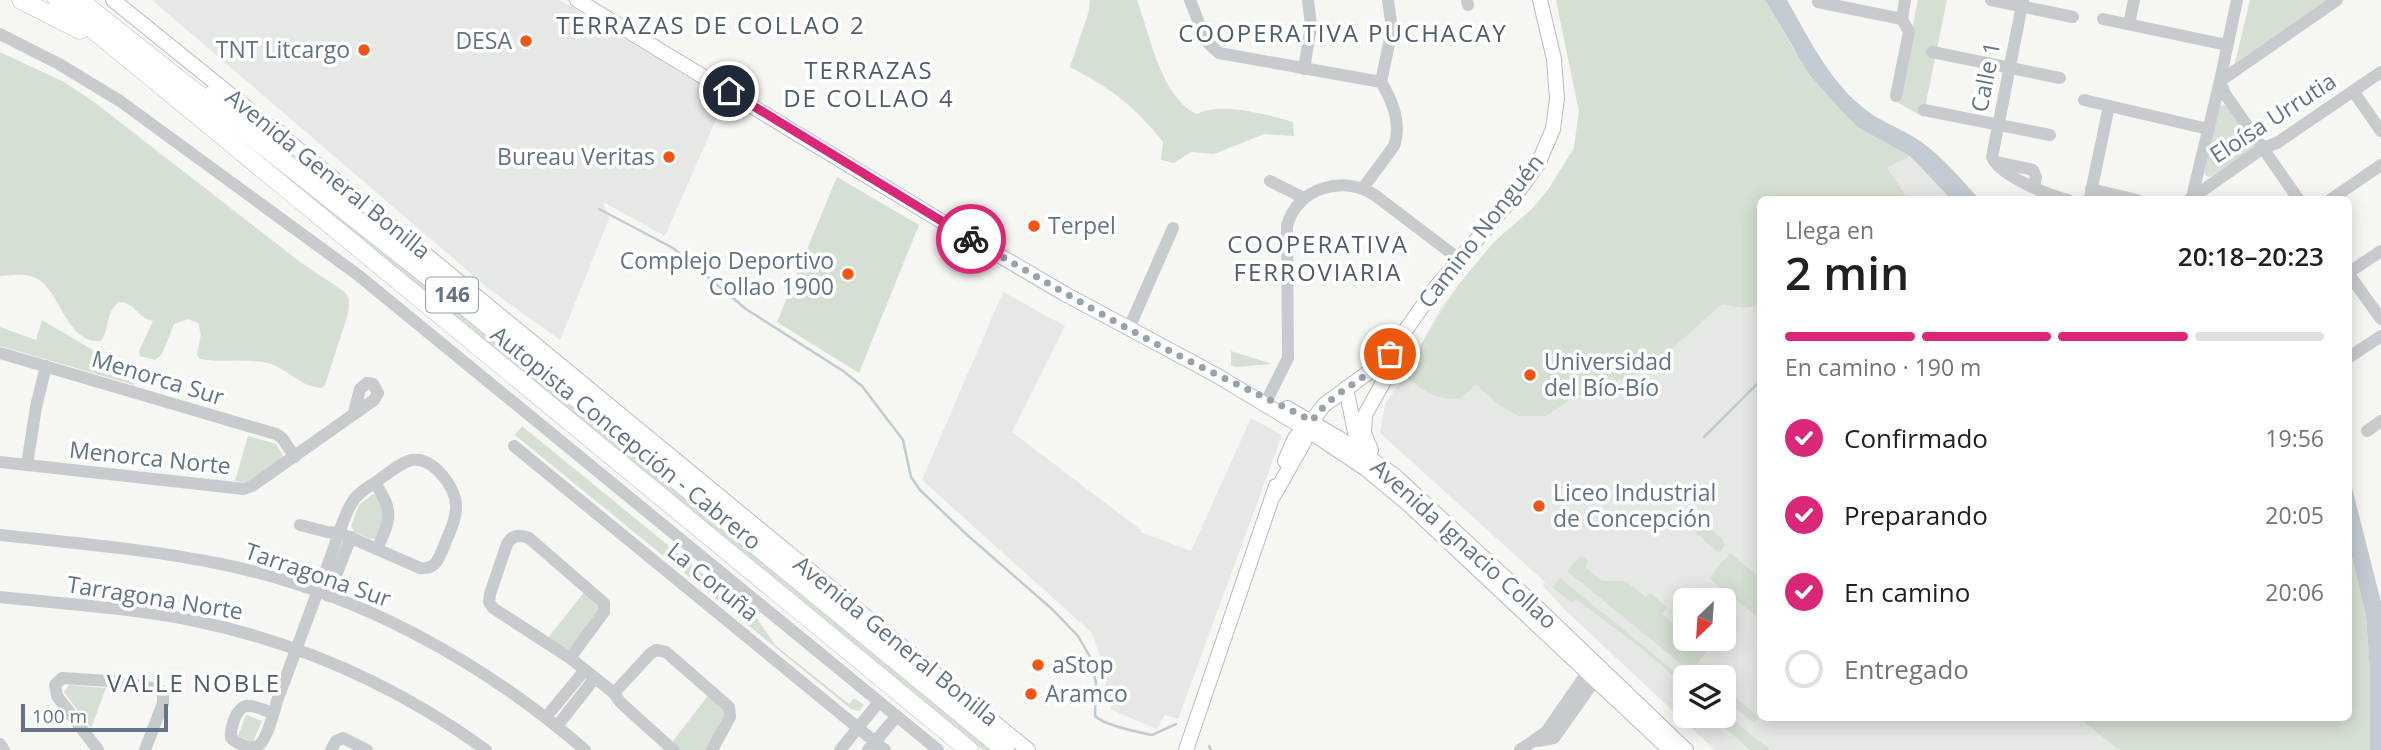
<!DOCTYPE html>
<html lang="es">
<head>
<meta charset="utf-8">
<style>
  :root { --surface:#fff; --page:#f2f2f2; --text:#202124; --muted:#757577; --line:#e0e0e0; --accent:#db2777 }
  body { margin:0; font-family:"Open Sans",sans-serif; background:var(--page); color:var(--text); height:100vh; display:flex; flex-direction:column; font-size:26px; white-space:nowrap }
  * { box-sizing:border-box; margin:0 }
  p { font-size:23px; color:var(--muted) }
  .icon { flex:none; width:38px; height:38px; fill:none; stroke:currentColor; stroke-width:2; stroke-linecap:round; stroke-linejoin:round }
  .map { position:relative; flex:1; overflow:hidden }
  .drawer { position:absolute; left:1757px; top:196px; width:595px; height:525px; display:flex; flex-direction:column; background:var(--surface); border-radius:10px; box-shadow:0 4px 18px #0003 }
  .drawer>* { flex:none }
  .needle { width:46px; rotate:205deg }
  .fabs { position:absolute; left:1673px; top:588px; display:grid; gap:14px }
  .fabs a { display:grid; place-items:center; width:63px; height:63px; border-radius:10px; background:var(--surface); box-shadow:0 4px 18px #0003; font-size:35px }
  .scale { position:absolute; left:21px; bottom:18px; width:147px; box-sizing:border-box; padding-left:7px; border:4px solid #627486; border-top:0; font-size:19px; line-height:24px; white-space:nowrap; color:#627486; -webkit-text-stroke:5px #fff; paint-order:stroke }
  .pin { position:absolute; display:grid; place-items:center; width:60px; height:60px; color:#fff; margin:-30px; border:4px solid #fff; border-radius:50%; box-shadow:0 2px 7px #0007 }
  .courier { position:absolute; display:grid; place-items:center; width:70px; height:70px; margin:-35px; border:5px solid #db2777; border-radius:50%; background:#fff; color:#222; box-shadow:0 2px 9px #0007 }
  .overview em { font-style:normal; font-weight:600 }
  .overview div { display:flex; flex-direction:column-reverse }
  .overview { display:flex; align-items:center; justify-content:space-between; height:119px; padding:0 28px }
  h1 { font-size:46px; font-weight:600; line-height:52px }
  .bar { display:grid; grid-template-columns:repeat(4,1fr); gap:10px 7px; align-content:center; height:84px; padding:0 28px }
  .bar i { height:9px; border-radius:5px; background:var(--line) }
  .bar .on { background:var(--accent) }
  .bar p { grid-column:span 4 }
  ol { padding:0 28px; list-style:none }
  li { display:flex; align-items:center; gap:21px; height:77px }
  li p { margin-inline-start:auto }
  li .icon { padding:7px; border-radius:50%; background:var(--accent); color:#fff; stroke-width:4 }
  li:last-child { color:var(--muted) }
  li i { width:38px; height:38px; border:4px solid var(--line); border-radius:50% }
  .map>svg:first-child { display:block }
</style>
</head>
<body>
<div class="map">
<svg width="2381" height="750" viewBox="0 0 2381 750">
  <rect width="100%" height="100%" fill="#f6f6f2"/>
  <!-- built -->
  <g fill="#e6e8e5" fill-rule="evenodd">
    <polygon points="152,0 560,0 725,99 665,236 603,202 609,219 560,340 489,289"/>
    <path d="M1556,0h209l29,50 65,78 51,28 41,43 -191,1v518h588l1,-173 21,205h-655l-151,-141 -21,-23 2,-4 -165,-149 5,-29 20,-28 5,-13 32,-57 56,-68 33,-28 17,-20 26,-42 5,-37zM1685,600h39v39h-39zM1685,677h39v39h-39z"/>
    <polygon points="1003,292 1065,326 1012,432 1141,530 1141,532 1191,551 1251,418 1282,435 1178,719 1165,715 1157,729 1110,709 1113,703 1104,698 1107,677 1092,633 922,480"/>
  </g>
  <!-- green -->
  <g fill="#d6dfd3">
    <path d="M1090,0h47c13,35 24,98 60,114 23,-13 72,1 96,8l1,14 -30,-2 -50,20 -23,-2 -17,11 -13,-3 2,-18c-29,-37 -53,-54 -93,-75l19,-56z"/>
    <path d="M1556,0h209l29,50 65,78 51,28 -23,12 21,31 -148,1v103c-12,8 -25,4 -38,1l-73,65 -75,28 -28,19h-27l-19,-10 -24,-22 -16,15c-29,-1 -33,-6 -55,-23l5,-13 48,-78 36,-43 37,-32 17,-20 26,-42 5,-37z"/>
    <polygon points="1918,0 1947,0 1923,117 1897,102"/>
    <polygon points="2250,0 2327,0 2235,63"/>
    <path d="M0,52l64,30 30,20 206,160 45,30 4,8 -1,14 -23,71 -4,3c-21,-1 -33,-20 -54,-25 -22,-5 -45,0 -67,-4l-3,-4 4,-21 -3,-11 -10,-4 -14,5 -12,30 -7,6 -15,-4 -1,-5 14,-30c-15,-3 -19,-19 -34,-19 -14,10 -9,27 -18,39 -31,4 -41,-44 -59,-59 -12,-10 -28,-7 -42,-6z"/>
    <polygon points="2226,105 2254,145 2253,150 2210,177 2206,176 2204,172 2219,106"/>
    <polygon points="240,138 485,331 994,750 983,750"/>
    <polygon points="837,177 919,225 859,373 777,322"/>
    <polygon points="42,320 101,355 132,370 134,385 0,346 0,327 36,340"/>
    <polygon points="1231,351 1272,364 1236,367 1231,365"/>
    <polygon points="522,426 757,618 775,645 849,704 854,698 864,705 859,711 851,709 515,435"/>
    <polygon points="248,436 276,444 283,455 282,459 247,483 235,481"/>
    <polygon points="373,494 376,494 386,510 377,538 370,539 354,532 351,526 359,505"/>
    <polygon points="1703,523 1722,539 1725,545 1719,553 1696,533"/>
    <polygon points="2349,545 2366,615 2370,672 2370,750 2119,750 2079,718 2348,718"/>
    <polygon points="1730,553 1760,578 1760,619 1709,578"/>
    <polygon points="1581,556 1588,561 1585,567 1602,581 1626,581 1646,597 1650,593 1667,607 1662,614 1679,629 1685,628 1685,639 1716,639 1691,672 1567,571"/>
    <polygon points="1560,578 1685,680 1685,691 1674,680 1675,677 1641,648 1576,599 1572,603 1552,587"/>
    <polygon points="586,590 602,607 573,648 567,651 547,639"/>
    <polygon points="69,685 106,688 91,728 64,692"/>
    <polygon points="1726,690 1759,717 1754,723 1724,698"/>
    <polygon points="710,693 727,710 709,750 679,750 673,741"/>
    <polygon points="1724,712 1764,745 1770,750 1750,750 1712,716 1724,716"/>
    <polygon points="246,715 262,721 253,742 238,736"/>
  </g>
  <!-- water -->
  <g fill="#c1cbd1">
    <path d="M1765,0h22c21,37 41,78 74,106 16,14 34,20 51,30 26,15 47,41 67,63h-28l-41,-43 -51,-28 -18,-18 -32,-36z"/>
    <polygon points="2349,476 2381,602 2381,750 2370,750 2370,672 2366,615 2349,545"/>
  </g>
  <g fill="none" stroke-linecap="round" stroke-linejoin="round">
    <!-- stream -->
    <g stroke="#c1cbd1" stroke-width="2.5">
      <path d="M599,209l74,39 73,61 97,62 19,15 41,54 8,37 9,13 45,43 87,76 26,27 12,21 6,26 -1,33c9,9 42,16 57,19l24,-11"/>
      <polyline points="1704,437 1760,381"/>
      <polyline points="1209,746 1211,750"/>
    </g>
    <defs>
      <g id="major">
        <polyline points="113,0 248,109"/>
        <polyline points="577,0 951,227 1065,294 1216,375 1309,431 1366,469 1407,503 1670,750"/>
        <polyline points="272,128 1028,750"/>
        <polyline points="1346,388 1355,432 1362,443"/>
        <polyline points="1287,408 1354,447 1394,475 1524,595 1686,750"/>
        <polyline points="1371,450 1364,433 1365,415 1400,352"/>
        <polyline points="1285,461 1295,438 1310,423"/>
        <polyline points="1274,495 1304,442 1312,421 1324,405 1384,361 1436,287 1520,189 1538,164 1553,129 1557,99 1554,59 1540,0"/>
        <polyline points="1186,750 1276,486"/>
      </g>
      <g id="highway">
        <polyline points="21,0 80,30"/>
        <polyline points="57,0 969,750"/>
        <polyline points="79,0 449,293 1005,750"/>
        <polyline points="212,95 281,135"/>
      </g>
    </defs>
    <!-- major casing -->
    <use href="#major" stroke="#b8bcc0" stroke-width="16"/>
    <!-- highway casing -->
    <use href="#highway" stroke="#b9bcbf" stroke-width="19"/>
    <!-- minor -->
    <g stroke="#c8cbce" stroke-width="12">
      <path d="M1190,0l16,41 13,12 162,29c11,18 21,42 13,64l-31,42"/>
      <polyline points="1467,0 1468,5"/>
      <polyline points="1991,0 2073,17"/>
      <path d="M2023,0l-31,157c7,19 57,38 76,43"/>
      <polyline points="1818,2 1902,19"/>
      <polyline points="1902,19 1905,0"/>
      <polyline points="2103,19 2227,45"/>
      <polyline points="2129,24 2134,0"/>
      <polyline points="0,34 59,64 120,101 358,275 938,750"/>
      <polyline points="1932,52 2060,78"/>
      <polyline points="1304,69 1311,26 1308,0"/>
      <polyline points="2220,81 2225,94 2299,200"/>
      <polyline points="2220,81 2337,0"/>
      <polyline points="1381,82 1392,29 1388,0"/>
      <polyline points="2353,91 2381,131"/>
      <polyline points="1896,96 1909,32 1902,19"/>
      <polyline points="2084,100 2208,129"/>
      <polyline points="1924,110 2050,135"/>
      <polyline points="1997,162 2033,170 2036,177 2034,187"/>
      <polyline points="1270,181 1304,198"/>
      <polyline points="2091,189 2137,200"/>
      <polyline points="2090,197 2109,106"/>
      <polyline points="2192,197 2220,81 2237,0"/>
      <polyline points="2189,200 2263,148 2277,143 2381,72"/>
      <polyline points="2330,200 2381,165"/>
      <polyline points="2348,273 2381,319"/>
      <polyline points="2348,273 2381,251"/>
      <polyline points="1129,328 1173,228"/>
      <polyline points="0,353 276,434 282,438 295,457"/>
      <polyline points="2348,358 2381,336"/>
      <path d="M1268,398l20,-40 -1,-132c10,-39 58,-52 89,-30l83,63"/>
      <polyline points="2367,431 2381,421"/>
      <polyline points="514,446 885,750"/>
      <polyline points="0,462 244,489 252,486 374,400 378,393 373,384 367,383 360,389 354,412"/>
      <polyline points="27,465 36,407 46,366"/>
      <path d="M375,483c19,29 16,35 2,66"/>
      <path d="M0,535c74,8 148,14 221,29 135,28 260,96 364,186"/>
      <polyline points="328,596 351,537"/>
      <path d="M0,597c65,7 132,11 196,24 105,22 203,66 290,129"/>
      <path d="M570,658l34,-46v-9l-75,-65c-9,-4 -17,-3 -22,6l-17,50 -1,8 4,6 77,50 44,35 6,9 53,48"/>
      <polyline points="614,693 650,654 656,650 666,652 729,707 730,717 712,750"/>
      <path d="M273,713c-19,-6 -30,-16 -39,7 -2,7 -4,11 -3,18 6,6 20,12 28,7 8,-6 15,-33 18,-44 17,-45 33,-90 50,-134 7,-18 17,-55 28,-69 7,-8 17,-13 25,-19 9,-6 21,-17 32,-19 21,-3 43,26 44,45 1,14 -7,28 -12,41 -5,12 -8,24 -24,22l-80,-35 -13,-1 -27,-7"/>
      <polyline points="546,717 585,670"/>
      <polyline points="557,726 595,678"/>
      <polyline points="1538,741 1554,738 1595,680"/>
      <polyline points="0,744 4,750"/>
      <polyline points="98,750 57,696 55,685 62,678 109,681 159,689 163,695 163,703 145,750"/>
      <polyline points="331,750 336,741 343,738 367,750"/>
      <polyline points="840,750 879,702"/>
      <polyline points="868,750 897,716"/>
      <polyline points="1520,750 1546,732 1587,673"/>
    </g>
    <!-- major -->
    <use href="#major" stroke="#fff" stroke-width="14"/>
    <!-- highway -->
    <use href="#highway" stroke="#fff" stroke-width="18"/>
  </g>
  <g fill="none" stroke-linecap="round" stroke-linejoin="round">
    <!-- done -->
    <path stroke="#96a2ac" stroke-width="7" stroke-dasharray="0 12.6" d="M971,239c81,46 161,95 245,135 32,16 64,30 96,47 21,-31 54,-40 78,-67"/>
    <!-- route -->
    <polyline stroke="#db2777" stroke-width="9" points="729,91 971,239"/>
  </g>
  <!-- markers -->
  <g fill="#f55513" stroke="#fff" stroke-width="2.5">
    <circle cx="526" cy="41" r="7"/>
    <circle cx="364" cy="50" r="7"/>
    <circle cx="669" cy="157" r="7"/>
    <circle cx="1034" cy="226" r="7"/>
    <circle cx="848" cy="274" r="7"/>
    <circle cx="1530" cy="375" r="7"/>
    <circle cx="1539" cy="506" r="7"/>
    <circle cx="1038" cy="665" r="7"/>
    <circle cx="1031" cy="694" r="7"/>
  </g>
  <g text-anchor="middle" stroke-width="7" stroke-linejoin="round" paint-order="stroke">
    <!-- shield labels -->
    <rect fill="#fff" stroke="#919eaa" stroke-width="2" x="426" y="277.5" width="52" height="35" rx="5"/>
    <g font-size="21" font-weight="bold" fill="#627486">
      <text x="452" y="302">146</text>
    </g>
    <!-- poi labels -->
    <g font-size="23" fill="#627486" stroke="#fff" text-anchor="start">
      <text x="512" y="49" text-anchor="end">DESA</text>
      <text x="350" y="58" text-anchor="end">TNT Litcargo</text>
      <text x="655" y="165" text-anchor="end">Bureau Veritas</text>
      <text x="1048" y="234">Terpel</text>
      <text x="834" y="269" text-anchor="end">Complejo Deportivo<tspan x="834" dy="26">Collao 1900</tspan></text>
      <text x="1544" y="370">Universidad<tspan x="1544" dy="26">del Bío-Bío</tspan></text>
      <text x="1553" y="501">Liceo Industrial<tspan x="1553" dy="26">de Concepción</tspan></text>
      <text x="1052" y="673">aStop</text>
      <text x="1045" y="702">Aramco</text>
    </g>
    <!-- street labels -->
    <g font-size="23" fill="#627486" stroke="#fff">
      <text transform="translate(1986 77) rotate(-79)" y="8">Calle 1</text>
      <text transform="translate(2273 118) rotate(-33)" y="8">Eloísa Urrutia</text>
      <text transform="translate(328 174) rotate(39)" y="8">Avenida General Bonilla</text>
      <text transform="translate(1481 231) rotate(-52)" y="8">Camino Nonguén</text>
      <text transform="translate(158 378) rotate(17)" y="8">Menorca Sur</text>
      <text transform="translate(626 438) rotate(39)" y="8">Autopista Concepción - Cabrero</text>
      <text transform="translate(150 458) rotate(6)" y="8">Menorca Norte</text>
      <text transform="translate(1464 544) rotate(42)" y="8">Avenida Ignacio Collao</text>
      <text transform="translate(318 575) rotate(19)" y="8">Tarragona Sur</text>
      <text transform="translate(713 582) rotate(39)" y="8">La Coruña</text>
      <text transform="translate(155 598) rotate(9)" y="8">Tarragona Norte</text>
      <text transform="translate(896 641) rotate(39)" y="8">Avenida General Bonilla</text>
    </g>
    <!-- neighbourhood labels -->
    <g font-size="24" letter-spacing="2" fill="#505d6b" stroke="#fff">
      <text x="711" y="34">TERRAZAS DE COLLAO 2</text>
      <text x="1343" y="42">COOPERATIVA PUCHACAY</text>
      <text x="869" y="79">TERRAZAS<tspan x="869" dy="28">DE COLLAO 4</tspan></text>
      <text x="1318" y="253">COOPERATIVA<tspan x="1318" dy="28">FERROVIARIA</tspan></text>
      <text x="194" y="692">VALLE NOBLE</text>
    </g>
  </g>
</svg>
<div class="fabs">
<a><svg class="needle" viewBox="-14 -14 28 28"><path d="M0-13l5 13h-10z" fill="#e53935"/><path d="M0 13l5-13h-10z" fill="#757577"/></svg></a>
<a><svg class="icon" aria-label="layers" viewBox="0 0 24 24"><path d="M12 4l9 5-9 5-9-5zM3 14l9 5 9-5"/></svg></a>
</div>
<div class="scale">100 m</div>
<div class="pin" style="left:1390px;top:354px;background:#ea580c"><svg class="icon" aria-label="bag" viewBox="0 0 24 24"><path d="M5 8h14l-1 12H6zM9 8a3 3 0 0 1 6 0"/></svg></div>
<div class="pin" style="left:729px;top:91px;background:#1f2937"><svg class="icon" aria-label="home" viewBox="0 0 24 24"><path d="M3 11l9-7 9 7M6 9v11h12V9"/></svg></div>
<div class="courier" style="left:971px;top:239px"><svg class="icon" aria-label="bike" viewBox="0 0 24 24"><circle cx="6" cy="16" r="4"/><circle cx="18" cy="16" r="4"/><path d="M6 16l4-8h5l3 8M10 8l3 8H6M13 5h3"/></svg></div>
<section class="drawer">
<div class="overview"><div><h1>2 min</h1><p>Llega en</p></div><em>20:18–20:23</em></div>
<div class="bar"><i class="on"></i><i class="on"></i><i class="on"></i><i></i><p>En camino · 190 m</p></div>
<ol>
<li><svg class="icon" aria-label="check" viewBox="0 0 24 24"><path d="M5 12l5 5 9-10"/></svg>Confirmado<p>19:56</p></li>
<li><svg class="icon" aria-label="check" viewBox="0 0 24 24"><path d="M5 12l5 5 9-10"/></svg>Preparando<p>20:05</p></li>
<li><svg class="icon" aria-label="check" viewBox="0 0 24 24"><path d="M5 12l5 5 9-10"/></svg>En camino<p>20:06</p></li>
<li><i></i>Entregado</li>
</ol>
</section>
</div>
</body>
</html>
